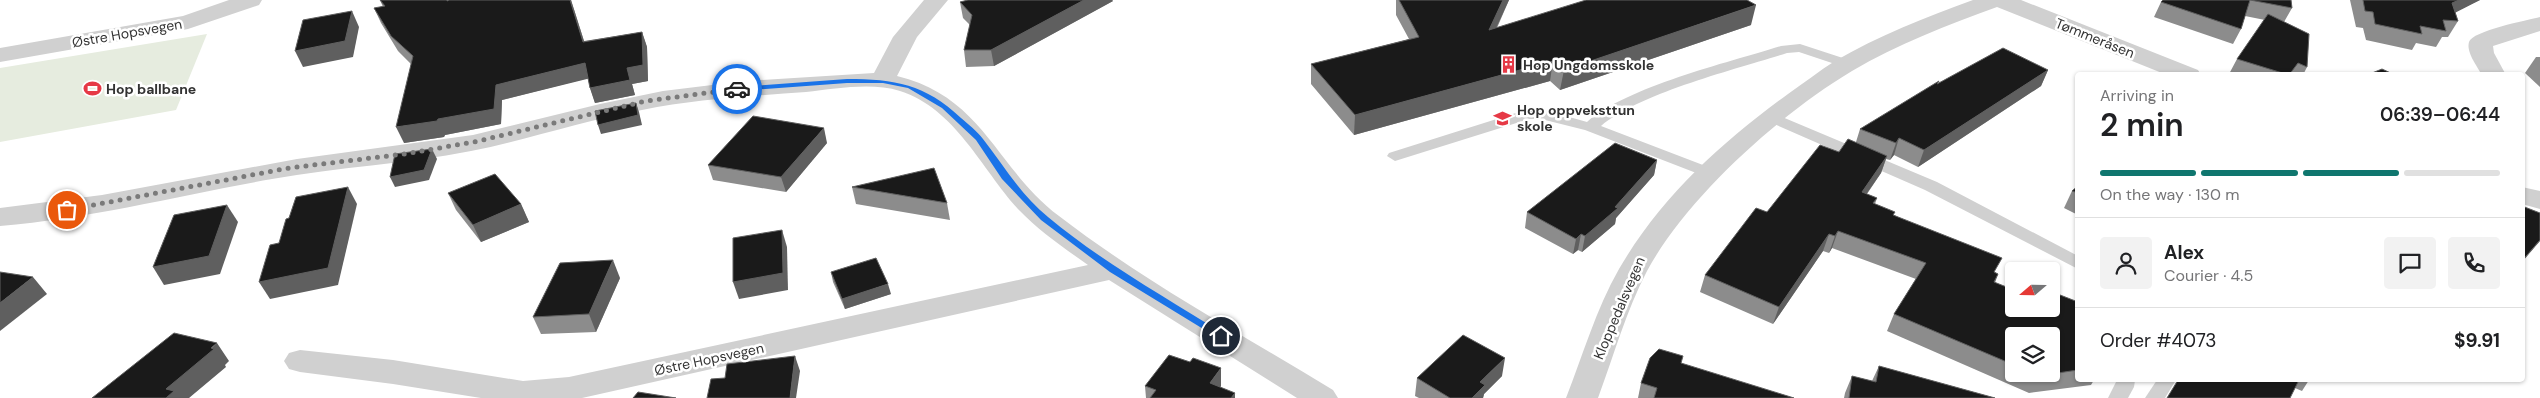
<!DOCTYPE html>
<html lang="en">
<head>
<meta charset="utf-8">
<style>
  :root { --surface:#fff; --page:#f2f2f2; --text:#202124; --muted:#757577; --line:#e0e0e0; --accent:#0f766e }
  body { margin:0; font-family:"DM Sans",sans-serif; background:var(--page); color:var(--text); height:100vh; display:flex; flex-direction:column; font-size:19px; white-space:nowrap }
  * { box-sizing:border-box; margin:0 }
  p { font-size:16px; color:var(--muted) }
  .icon { flex:none; width:28px; height:28px; fill:none; stroke:currentColor; stroke-width:2; stroke-linecap:round; stroke-linejoin:round }
  .map { position:relative; flex:1; overflow:hidden }
  .drawer { position:absolute; left:2075px; top:72px; width:450px; height:310px; display:flex; flex-direction:column; background:var(--surface); border-radius:5px; box-shadow:0 1px 4px #0004 }
  .drawer>* { flex:none }
  .needle { width:32px; rotate:250deg }
  .fabs { position:absolute; left:2005px; top:262px; display:grid; gap:10px }
  .fabs a { display:grid; place-items:center; width:55px; height:55px; border-radius:5px; background:var(--surface); box-shadow:0 1px 4px #0004; font-size:25px }
  .pin { position:absolute; display:grid; place-items:center; width:42px; height:42px; color:#fff; margin:-21px; border:2px solid #fff; border-radius:50%; box-shadow:0 1px 5px #0007 }
  .courier { position:absolute; display:grid; place-items:center; width:50px; height:50px; margin:-25px; border:4px solid #1a73e8; border-radius:50%; background:#fff; color:#222; box-shadow:0 1px 6px #0007 }
  .head em { font-style:normal; font-weight:600 }
  .head div { display:flex; flex-direction:column-reverse }
  .head { display:flex; align-items:center; justify-content:space-between; height:85px; padding:0 25px }
  h1 { font-size:32px; font-weight:600; line-height:38px }
  .bar { display:grid; grid-template-columns:repeat(4,1fr); gap:8px 5px; align-content:center; height:60px; padding:0 25px }
  .bar i { height:6px; border-radius:4px; background:var(--line) }
  .bar .active { background:var(--accent) }
  .bar p { grid-column:span 4 }
  .line { display:flex; align-items:center; gap:12px; padding:0 25px; border-top:1px solid var(--line) }
  .line div { flex:1 }
  .round { display:grid; place-items:center; flex:none; width:52px; height:52px; border-radius:5px; background:var(--page) }
  .map>svg:first-child { display:block }
</style>
</head>
<body>
<div class="map">
<svg width="2540" height="398" viewBox="0 0 2540 398">
  <rect width="100%" height="100%" fill="#fff"/>
  <!-- green -->
  <polygon fill="#e6ecdf" points="207,34 176,110 0,142 0,68"/>
  <g fill="none" stroke-linecap="round" stroke-linejoin="round">
    <!-- lane -->
    <g fill="#d0d0d0" fill-rule="evenodd">
      <path d="M1800,44l52,17 2,3 -7,4 -48,-16 -12,1c-50,16 -148,40 -186,73l115,44 2,3 -2,3h-12l-119,-46 -44,-11h-12l-134,42 -8,-5 2,-3 139,-44h13l46,13c42,-36 140,-59 194,-76z"/>
      <polygon points="1770,112 1937,182 2078,256 2078,269 1925,190 1765,120 1762,117"/>
      <polygon points="2117,380 2135,380 2134,387 2128,398 2108,398"/>
      <polygon points="2157,380 2176,380 2165,398 2145,398"/>
    </g>
    <!-- street -->
    <g fill="#d0d0d0" fill-rule="evenodd">
      <polygon points="229,0 262,0 259,5 188,29 0,62 0,48 183,16"/>
      <path d="M924,0h24l-31,37 -20,39c87,21 99,93 162,140 86,66 182,118 274,174l5,8h-41l-188,-118 -527,118h-101l-88,-14 -93,-12 -11,-3 -5,-8 5,-8 11,-3 93,10 130,21 46,-4 519,-112c-24,-17 -49,-34 -69,-55 -37,-40 -63,-101 -119,-119 -29,-9 -65,-2 -94,1 -55,4 -110,7 -164,18 -58,10 -114,30 -171,41 -66,13 -133,16 -199,28 -91,16 -180,39 -272,47v-18l102,-13 195,-36 176,-24 127,-31 63,-13 82,-10 129,-8 19,-36z"/>
      <path d="M1973,0h48l177,70 3,5h-34l-170,-68c-49,18 -100,37 -145,64 -72,43 -165,126 -205,200 -21,40 -33,84 -49,127h-32c17,-43 30,-89 53,-129 42,-72 103,-127 169,-175 16,-11 31,-23 47,-33 43,-25 91,-44 138,-61z"/>
      <path d="M2540,17v14l-47,15 1,7 12,22h-24c-5,-9 -16,-23 -13,-33 3,-11 59,-22 71,-25z"/>
      <polygon points="2522,187 2540,191 2540,209 2522,204"/>
    </g>
  </g>
  <!-- wall -->
  <g fill="#8c8c8c" fill-rule="evenodd">
    <polygon points="380,0 447,0 447,1 449,0 571,0 584,41 642,32 647,47 648,81 632,84 635,95 595,103 590,88 588,78 502,100 501,124 445,135 444,137 404,143 411,64 398,51 381,23 374,8 383,7"/>
    <polygon points="968,0 1112,0 1113,1 994,66 966,67 964,50 970,25 963,18 960,2"/>
    <polygon points="1396,0 1509,0 1497,28 1751,25 1560,90 1550,81 1354,135 1311,84 1311,64 1409,39 1396,15"/>
    <polygon points="2291,0 2292,8 2284,22 2307,67 2303,75 2233,75 2229,74 2237,59 2265,20 2245,16 2241,29 2233,44 2154,17 2161,2"/>
    <polygon points="2350,0 2480,0 2455,12 2458,21 2448,37 2442,37 2436,47 2416,43 2412,50 2366,40 2363,28 2356,27"/>
    <polygon points="2536,57 2540,57 2540,87 2525,73"/>
    <path d="M2048,70l-7,16 -123,81 -24,-12 -4,5 -4,-1 -5,14 -14,21 10,4 -2,6 123,70 -3,9 19,26 64,-7v78h16l-3,5 -62,8 -142,-62 7,-17 22,-35 -84,-31 -3,5 -6,-2 -50,73 -73,-32 5,-17 62,-63 72,-60 17,-10 4,-13 78,-45zM2014,336l37,38h-37z"/>
    <polygon points="827,143 786,192 713,180 708,165"/>
    <polygon points="1657,160 1654,175 1616,218 1615,224 1582,252 1578,250 1573,254 1525,228 1527,212"/>
    <polygon points="2078,186 2078,215 2064,208 2072,191"/>
    <polygon points="852,187 947,203 950,220 856,204"/>
    <polygon points="448,193 521,204 529,222 481,242 456,210"/>
    <polygon points="831,272 891,294 845,309 833,282"/>
    <polygon points="620,278 596,332 541,334 533,317"/>
    <polygon points="1681,364 1794,398 1638,398 1641,383"/>
    <polygon points="1879,366 1995,398 1844,398 1845,393 1852,376 1872,381"/>
    <polygon points="1502,376 1484,394 1483,398 1419,398 1415,396 1417,378"/>
    <polygon points="2178,380 2309,380 2302,391 2295,388"/>
    <polygon points="1145,386 1221,386 1220,387 1235,398 1146,398"/>
  </g>
  <!-- shaded-wall -->
  <g fill="#5f5f5f">
    <polygon points="570,0 571,0 589,57 583,42"/>
    <polygon points="1084,0 1112,0 1113,1 994,66 991,50"/>
    <polygon points="1503,0 1509,0 1486,50 1489,30"/>
    <polygon points="2459,0 2480,0 2443,19 2452,3"/>
    <polygon points="1756,5 1751,25 1560,90 1564,70"/>
    <polygon points="352,11 359,27 353,57 303,67 295,51"/>
    <polygon points="642,32 647,47 648,81 632,84 635,95 595,103 590,88 627,68"/>
    <polygon points="1553,61 1550,81 1354,135 1355,115"/>
    <polygon points="585,63 591,78 502,100 501,124 445,135 444,137 404,143 396,127 438,119 496,85"/>
    <polygon points="2048,70 2041,86 1918,167 1924,150"/>
    <polygon points="636,103 639,112 642,125 601,134 598,125"/>
    <polygon points="824,128 827,143 786,192 781,177"/>
    <polygon points="1899,138 1894,155 1890,160 1896,143"/>
    <polygon points="432,149 437,159 429,180 395,187 390,177"/>
    <polygon points="1887,156 1881,173 1856,209 1862,192"/>
    <polygon points="1657,160 1654,175 1616,218 1615,224 1582,252 1585,236 1615,207"/>
    <polygon points="348,187 357,204 338,285 270,299 259,282"/>
    <polygon points="521,204 529,222 481,242 473,225"/>
    <polygon points="227,205 238,222 220,274 164,285 153,267"/>
    <polygon points="782,230 787,247 788,290 739,299 733,282"/>
    <polygon points="1838,231 1832,248 1829,253 1835,236"/>
    <polygon points="1581,234 1578,250 1573,254 1576,239"/>
    <polygon points="1829,234 1823,251 1773,324 1779,307"/>
    <polygon points="2540,240 2540,241 2522,262 2522,261"/>
    <polygon points="613,260 620,278 596,332 589,314"/>
    <polygon points="33,277 47,294 0,331 0,303"/>
    <polygon points="888,284 891,294 845,309 842,299"/>
    <polygon points="217,343 229,361 225,365 226,367 189,398 166,398 166,389"/>
    <polygon points="795,356 800,371 796,398 790,398"/>
    <polygon points="1505,358 1502,376 1484,394 1483,398 1472,398 1480,382"/>
    <polygon points="1221,368 1221,386 1212,398 1210,383"/>
    <polygon points="1235,393 1235,398 1231,398"/>
  </g>
  <!-- building -->
  <g fill="#1a1a1a" stroke="#5f5f5f">
    <polygon points="380,0 447,0 447,1 449,0 570,0 583,42 642,32 643,65 627,68 630,80 590,88 585,63 496,85 494,109 438,119 437,121 396,127 413,56 391,36 374,8 385,6"/>
    <polygon points="968,0 1084,0 991,50 964,50 972,15 960,2"/>
    <polygon points="1399,0 1503,0 1489,30 1586,0 1747,0 1756,5 1564,70 1553,61 1355,115 1311,64 1419,37"/>
    <polygon points="2163,0 2291,0 2292,8 2250,0 2241,29 2161,2"/>
    <polygon points="2363,0 2459,0 2452,3 2458,21 2443,20 2446,31 2420,26 2422,34 2375,24 2373,12 2365,11"/>
    <polygon points="352,11 345,41 295,51 303,20"/>
    <polygon points="2268,14 2309,34 2307,67 2298,63 2289,75 2237,59"/>
    <polygon points="2003,48 2048,70 1924,150 1899,138 1896,143 1860,129 1939,81 1937,84"/>
    <polygon points="2382,69 2395,75 2367,75"/>
    <polygon points="636,103 638,115 598,125 595,111"/>
    <polygon points="753,116 824,128 781,177 708,165"/>
    <polygon points="1848,139 1887,156 1862,192 1877,198 1873,203 1895,212 1893,215 2002,258 1994,272 1998,274 1994,282 2014,290 2014,309 2051,309 2051,301 2055,293 2078,302 2078,370 2051,374 2051,336 2014,336 2014,365 1894,314 1926,263 1838,231 1835,236 1829,234 1779,307 1705,275 1756,208 1767,212 1820,145 1839,152"/>
    <polygon points="1615,143 1657,160 1615,207 1618,208 1585,236 1581,234 1576,239 1527,212"/>
    <polygon points="432,149 424,170 390,177 395,154"/>
    <polygon points="934,168 947,203 852,187"/>
    <polygon points="495,174 521,204 473,225 448,193"/>
    <polygon points="2078,186 2078,193 2072,191"/>
    <polygon points="348,187 328,268 259,282 270,245 279,243 286,219 289,218 296,197"/>
    <polygon points="227,205 209,256 153,267 174,215"/>
    <polygon points="2522,206 2540,213 2540,240 2522,261"/>
    <polygon points="782,230 783,273 733,282 733,238"/>
    <polygon points="876,258 888,284 842,299 831,272"/>
    <polygon points="613,260 589,314 533,317 560,263"/>
    <polygon points="0,272 33,277 0,303"/>
    <polygon points="174,333 217,343 211,348 214,349 166,389 174,391 166,398 92,398"/>
    <polygon points="1463,335 1505,358 1480,382 1485,385 1472,398 1450,398 1417,378"/>
    <polygon points="1659,349 1683,356 1681,363 1794,398 1654,398 1657,388 1641,383 1650,358"/>
    <polygon points="1169,355 1190,362 1193,358 1221,368 1210,383 1235,393 1231,398 1150,398 1156,390 1145,386"/>
    <polygon points="795,356 790,398 707,398 711,379 725,378 727,364"/>
    <polygon points="1879,366 1995,398 1849,398 1852,376 1876,382"/>
    <polygon points="2034,374 2051,374 2038,375"/>
    <polygon points="2178,380 2299,380 2290,398 2167,398"/>
    <polygon points="638,392 676,398 633,398"/>
  </g>
  <!-- route -->
  <path fill="#1a73e8" d="M847,79c48,0 78,5 114,39 7,6 16,13 22,21 21,27 38,56 65,78 54,45 117,80 176,117v4h-6l-108,-66 -69,-52 -39,-41 -26,-39 -34,-32 -34,-20 -25,-5h-36l-110,8 -3,-2 3,-2z"/>
  <g fill="none" stroke-linecap="round" stroke-linejoin="round">
    <!-- done -->
    <polyline stroke="#7a7a7a" stroke-width="5" stroke-dasharray="0 9" points="67,210 289,168 404,154 474,142 646,101 737,89"/>
  </g>
  <!-- icons -->
  <defs>
    <symbol id="building-bare" viewBox="-9 -9 18 18"><path d="M-4-6H4V6H1V3H-1V6H-4ZM-2.5-4.3h1.7v1.8h-1.7ZM.8-4.3h1.7v1.8H.8ZM-2.5-1h1.7V.8h-1.7ZM.8-1h1.7V.8H.8Z" fill="#e63946" stroke="#fff" stroke-width="2.5" paint-order="stroke"/></symbol>
    <symbol id="stadium-bare" viewBox="-9 -9 18 18"><path d="M0-5a6.5 5 0 1 0 0 10a6.5 5 0 1 0 0-10ZM-3.5-1.8h7v3.6h-7Z" fill="#e63946" stroke="#fff" stroke-width="2.5" paint-order="stroke"/></symbol>
    <symbol id="school-bare" viewBox="-9 -9 18 18"><path d="M0-5L7-2L0 1L-7-2ZM-4 1L0 2.5L4 1V4Q0 6-4 4Z" fill="#e63946" stroke="#fff" stroke-width="2.5" paint-order="stroke"/></symbol>
  </defs>
  <g fill-rule="evenodd">
    <use href="#building-bare" x="1496" y="52" width="25" height="25"/>
    <use href="#stadium-bare" x="80" y="76" width="25" height="25"/>
    <use href="#school-bare" x="1490" y="106" width="25" height="25"/>
  </g>
  <g text-anchor="middle" stroke-width="5" stroke-linejoin="round" paint-order="stroke">
    <!-- street labels -->
    <g font-size="14" fill="#333" stroke="#fff">
      <text transform="translate(127 33) rotate(-10)" y="5">Østre Hopsvegen</text>
      <text transform="translate(2095 38) rotate(22)" y="5">Tømmeråsen</text>
      <text transform="translate(1619 308) rotate(-67)" y="5">Kloppedalsvegen</text>
      <text transform="translate(709 359) rotate(-12)" y="5">Østre Hopsvegen</text>
    </g>
    <!-- poi labels -->
    <g font-size="14" font-weight="bold" fill="#333" stroke="#fff" text-anchor="start">
      <text x="1523" y="70">Hop Ungdomsskole</text>
      <text x="106" y="94">Hop ballbane</text>
      <text x="1517" y="115">Hop oppveksttun<tspan x="1517" dy="16">skole</tspan></text>
    </g>
  </g>
</svg>
<div class="fabs">
<a><svg class="needle" viewBox="-14 -14 28 28"><path d="M0-13l5 13h-10z" fill="#e53935"/><path d="M0 13l5-13h-10z" fill="#757577"/></svg></a>
<a><svg class="icon" aria-label="layers" viewBox="0 0 24 24"><path d="M12 4l9 5-9 5-9-5zM3 14l9 5 9-5"/></svg></a>
</div>
<div class="pin" style="left:67px;top:210px;background:#ea580c"><svg class="icon" aria-label="bag" viewBox="0 0 24 24"><path d="M5 8h14l-1 12H6zM9 8a3 3 0 0 1 6 0"/></svg></div>
<div class="pin" style="left:1221px;top:336px;background:#1f2937"><svg class="icon" aria-label="home" viewBox="0 0 24 24"><path d="M3 11l9-7 9 7M6 9v11h12V9"/></svg></div>
<div class="courier" style="left:737px;top:89px"><svg class="icon" aria-label="car" viewBox="0 0 24 24"><path d="M5 17H2v-5l4-1 3-4h7l3 4 3 1v5h-3M9 17h6M6 11h13"/><circle cx="7" cy="17" r="2"/><circle cx="17" cy="17" r="2"/></svg></div>
<section class="drawer">
<div class="head"><div><h1>2 min</h1><p>Arriving in</p></div><em>06:39–06:44</em></div>
<div class="bar"><i class="active"></i><i class="active"></i><i class="active"></i><i></i><p>On the way · 130 m</p></div>
<div class="line" style="height:90px"><a class="round"><svg class="icon" aria-label="person" viewBox="0 0 24 24"><circle cx="12" cy="8" r="4"/><path d="M4 21q1-7 8-7t8 7"/></svg></a><div><b>Alex</b><p>Courier · 4.5</p></div><a class="round"><svg class="icon" aria-label="chat" viewBox="0 0 24 24"><path d="M4 5h16v11H9l-5 4z"/></svg></a><a class="round"><svg class="icon" aria-label="phone" viewBox="0 0 24 24"><path d="M5 4h4l2 5-3 2q2 4 5 5l2-3 5 2v4C11 20 4 13 5 4z"/></svg></a></div>
<div class="line" style="height:65px"><div>Order #4073</div><b>$9.91</b></div>
</section>
</div>
</body>
</html>
